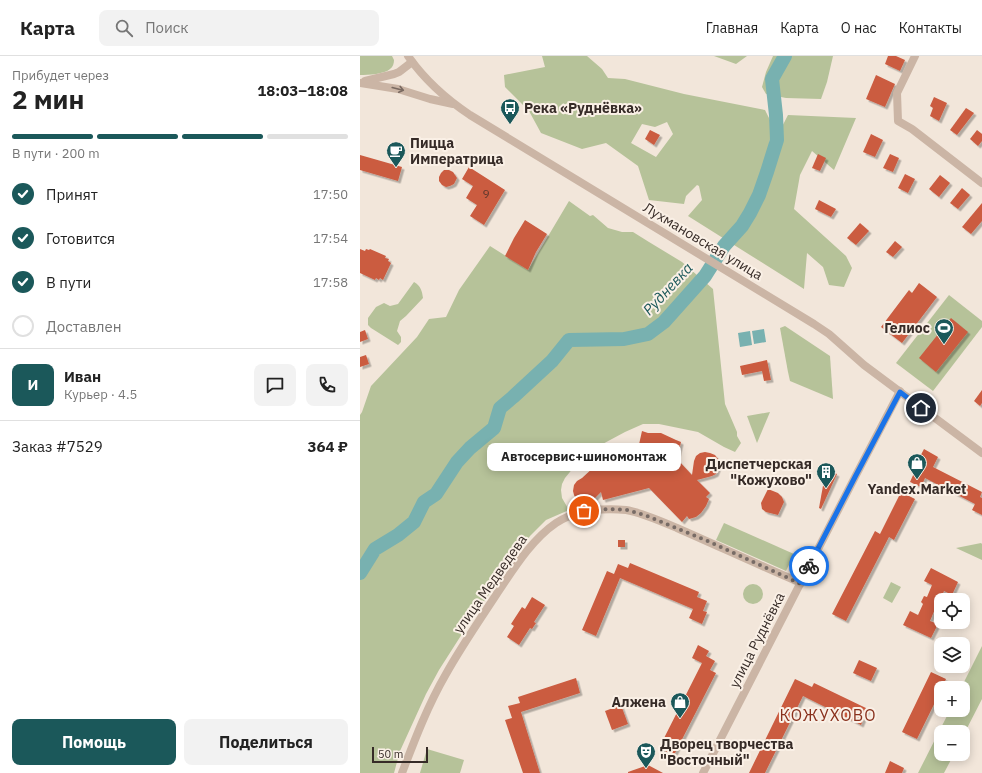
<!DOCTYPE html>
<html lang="ru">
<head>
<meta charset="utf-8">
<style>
  :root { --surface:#fff; --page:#f2f2f2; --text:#222; --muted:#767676; --line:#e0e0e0; --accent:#1b585a }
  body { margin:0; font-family:"IBM Plex Sans",sans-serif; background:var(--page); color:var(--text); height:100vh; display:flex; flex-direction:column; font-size:15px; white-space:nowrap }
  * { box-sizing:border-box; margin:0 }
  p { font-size:13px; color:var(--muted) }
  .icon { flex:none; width:22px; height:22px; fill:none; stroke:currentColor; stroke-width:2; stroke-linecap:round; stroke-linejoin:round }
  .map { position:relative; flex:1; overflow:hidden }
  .side { display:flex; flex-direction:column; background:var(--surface); width:360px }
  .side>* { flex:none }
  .buttons { position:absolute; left:574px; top:537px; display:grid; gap:8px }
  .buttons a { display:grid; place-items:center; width:36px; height:36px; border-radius:8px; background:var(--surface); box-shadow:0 2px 10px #0003; font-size:20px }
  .scale { position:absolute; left:12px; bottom:10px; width:56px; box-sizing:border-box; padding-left:4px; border:2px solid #362b27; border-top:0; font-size:11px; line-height:14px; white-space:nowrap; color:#362b27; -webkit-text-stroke:3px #faf0e6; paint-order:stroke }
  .pin { position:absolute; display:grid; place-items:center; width:34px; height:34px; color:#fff; margin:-17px; border:2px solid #fff; border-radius:50%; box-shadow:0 1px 4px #0007 }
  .courier { position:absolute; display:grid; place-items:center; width:40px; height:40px; margin:-20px; border:3px solid #1a73e8; border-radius:50%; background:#fff; color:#222; box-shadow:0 1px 5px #0007 }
  .bubble { position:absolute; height:28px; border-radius:8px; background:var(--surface); box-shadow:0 2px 10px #0003; font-size:13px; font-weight:700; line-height:28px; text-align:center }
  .summary em { font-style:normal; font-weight:700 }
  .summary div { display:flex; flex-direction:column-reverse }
  .summary { display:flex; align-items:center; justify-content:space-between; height:68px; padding:0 12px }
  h1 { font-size:26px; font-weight:700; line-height:30px }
  .bar { display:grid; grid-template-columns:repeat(4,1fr); gap:6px 4px; align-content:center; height:48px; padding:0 12px }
  .bar i { height:5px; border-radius:3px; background:var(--line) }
  .bar .current { background:var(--accent) }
  .bar p { grid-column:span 4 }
  .line { display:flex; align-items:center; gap:10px; padding:0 12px; border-top:1px solid var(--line) }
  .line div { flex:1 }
  .round { display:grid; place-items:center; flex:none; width:42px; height:42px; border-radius:8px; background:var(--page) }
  ol { padding:0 12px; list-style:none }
  li { display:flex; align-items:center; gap:12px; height:44px }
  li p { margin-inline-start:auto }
  li .icon { padding:4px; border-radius:50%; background:var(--accent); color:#fff; stroke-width:4 }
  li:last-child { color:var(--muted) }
  li i { width:22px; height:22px; border:2px solid var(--line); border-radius:50% }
  .cta { display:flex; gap:8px; margin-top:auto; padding:8px 12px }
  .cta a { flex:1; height:46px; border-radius:8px; background:var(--accent); color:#fff; font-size:16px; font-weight:700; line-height:46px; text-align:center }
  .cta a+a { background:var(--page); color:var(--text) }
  header { display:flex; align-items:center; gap:24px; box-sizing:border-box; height:56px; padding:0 20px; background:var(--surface); border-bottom:1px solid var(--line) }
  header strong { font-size:19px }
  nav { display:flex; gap:22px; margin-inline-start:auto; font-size:14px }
  .search { width:280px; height:36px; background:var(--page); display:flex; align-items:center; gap:10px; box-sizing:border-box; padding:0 14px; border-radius:8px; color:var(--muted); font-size:15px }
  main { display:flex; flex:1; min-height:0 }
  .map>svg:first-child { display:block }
</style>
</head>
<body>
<header>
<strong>Карта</strong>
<div class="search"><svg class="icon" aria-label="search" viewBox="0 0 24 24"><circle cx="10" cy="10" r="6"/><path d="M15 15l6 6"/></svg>Поиск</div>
<nav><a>Главная</a><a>Карта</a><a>О нас</a><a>Контакты</a></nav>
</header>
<main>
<section class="side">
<div class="summary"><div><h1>2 мин</h1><p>Прибудет через</p></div><em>18:03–18:08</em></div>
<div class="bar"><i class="current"></i><i class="current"></i><i class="current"></i><i></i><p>В пути · 200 m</p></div>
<ol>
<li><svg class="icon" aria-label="check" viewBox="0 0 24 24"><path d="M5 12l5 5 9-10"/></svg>Принят<p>17:50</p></li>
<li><svg class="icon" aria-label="check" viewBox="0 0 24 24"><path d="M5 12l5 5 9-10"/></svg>Готовится<p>17:54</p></li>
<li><svg class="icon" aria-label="check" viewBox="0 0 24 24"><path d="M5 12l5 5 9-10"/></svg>В пути<p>17:58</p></li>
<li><i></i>Доставлен</li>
</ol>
<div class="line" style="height:72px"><b class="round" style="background:var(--accent);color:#fff">И</b><div><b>Иван</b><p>Курьер · 4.5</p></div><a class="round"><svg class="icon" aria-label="chat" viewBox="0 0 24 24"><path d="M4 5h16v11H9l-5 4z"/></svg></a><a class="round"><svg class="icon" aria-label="phone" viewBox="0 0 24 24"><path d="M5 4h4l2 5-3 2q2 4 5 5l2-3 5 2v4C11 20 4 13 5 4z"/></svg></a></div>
<div class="line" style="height:52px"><div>Заказ #7529</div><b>364 ₽</b></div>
<div class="cta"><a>Помощь</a><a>Поделиться</a></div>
</section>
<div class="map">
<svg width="622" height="717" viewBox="0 0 622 717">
  <defs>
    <filter id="shadow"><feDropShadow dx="2.5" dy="2.5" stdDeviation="0" flood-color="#0004"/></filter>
  </defs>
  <rect width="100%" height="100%" fill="#f2e6da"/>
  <!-- green -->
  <g fill="#b6c299" fill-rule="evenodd">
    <path d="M0,0h32l2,4c0,3 -1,7 -4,9 -5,5 -22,6 -30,6z"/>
    <path d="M182,0h45l15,13 6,9 17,1 59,15 81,16 7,14 -4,30 20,-39 68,3 -22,52 -22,-19 -12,24 -6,34 52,47 6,12 -8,19 -15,-2 -6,-18 -16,-14 -3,36 -116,-73 14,-16 -3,-14 -2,-1 -11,11 -2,8 -35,-4 -11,-34 -32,-23 -24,6 -41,-16 -12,-22 -24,-24 -1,-12 41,-8zM307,66l6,12 -17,23 -25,-14 11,-19 13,3z"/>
    <polygon points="354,0 387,0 376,8"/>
    <polygon points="413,0 473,0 467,26 461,43 426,42 406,38 402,31 406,16"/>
    <polygon points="209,145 230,160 233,159 248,172 262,176 273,176 289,186 322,206 353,233 365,348 377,376 377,380 381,387 375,396 364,391 338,376 299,368 283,368 265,376 237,391 214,411 205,422 202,428 201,434 202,442 209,454 186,464 170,480 109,567 79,614 66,638 40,695 34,717 0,717 0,359 2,356 11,330 57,281 69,263 86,261 99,234 130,190 168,214"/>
    <path d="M54,226c7,4 8,9 9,16l-17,18 -6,5 -3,10 4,6v5l-3,3 -27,-17 -3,-3v-7l8,-11 8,-4 6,3 8,-2z"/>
    <polygon points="589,239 622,265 622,271 573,335 536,307"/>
    <polygon points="425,270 470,300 473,343 430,325 428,316 420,272"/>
    <polygon points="410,356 397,387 387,360"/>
    <polygon points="364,467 434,498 426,515 356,484"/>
    <polygon points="621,487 622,488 622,504 596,492"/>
    <polygon points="531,526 541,531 532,547 523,542"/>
    <circle cx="393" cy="538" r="10"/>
    <polygon points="622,590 622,643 603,680 603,676 581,676 581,698 594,698 584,717 558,717 590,654 603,654 603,632 601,632"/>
    <polygon points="67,693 104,704 100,717 60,717"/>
  </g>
  <!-- water -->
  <g fill="#78b1b0">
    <polygon points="404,273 406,286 394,288 392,275"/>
    <polygon points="390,275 392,289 380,291 378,277"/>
  </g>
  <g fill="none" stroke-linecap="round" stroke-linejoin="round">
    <!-- river -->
    <polyline stroke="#78b1b0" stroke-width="14" points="0,517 15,493 38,479 54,466 64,446 76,438 97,406 110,392 134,372 140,352 153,341 192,305 209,284 264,283 288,278 304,266 345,220 364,190 382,170 390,157 399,139 407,116 417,84 416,59 412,23 425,0"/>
  </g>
  <!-- building -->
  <g fill="#cb5b40" filter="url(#shadow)">
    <polygon points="528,0 536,0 545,4 540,15 525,8"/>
    <polygon points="516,19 535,28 525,51 506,43"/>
    <polygon points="574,41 587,47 579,65 570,60 573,52 570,50"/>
    <polygon points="606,52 614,57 597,79 590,74"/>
    <polygon points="290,74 300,79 294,89 285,83"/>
    <polygon points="617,74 622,78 622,85 618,90 610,83"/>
    <polygon points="511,78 523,84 515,101 503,96"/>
    <polygon points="458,98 466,102 460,115 452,112"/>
    <polygon points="530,98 539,102 533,116 523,112"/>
    <polygon points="0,99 42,111 38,125 0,114"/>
    <polygon points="109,111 145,134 124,169 110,160 117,149 106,142 113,130 102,123"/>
    <polygon points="84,114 89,114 93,116 97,122 94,128 90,130 86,131 82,129 79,125 79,121 81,117"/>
    <polygon points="545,118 555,123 548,137 538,132"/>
    <polygon points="580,119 590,127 579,141 569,133"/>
    <polygon points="602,132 610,139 598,153 590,147"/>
    <polygon points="459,144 476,153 471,161 455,153"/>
    <polygon points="622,147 622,165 611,178 602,171"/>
    <polygon points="165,164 187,178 176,196 168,214 145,200 154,182"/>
    <polygon points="500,167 509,175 496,189 487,182"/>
    <polygon points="535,185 542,191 533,201 526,196"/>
    <polygon points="0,193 5,195 6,193 9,194 10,193 26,200 25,202 29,203 28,205 31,207 23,224 20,222 19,224 16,222 15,224 0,217"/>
    <polygon points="559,227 577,241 542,287 521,271 549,234 552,237"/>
    <polygon points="591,262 608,276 576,316 559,302"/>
    <polygon points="5,274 8,283 0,286 0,276"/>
    <polygon points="6,299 9,308 0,311 0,301"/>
    <polygon points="407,304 411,324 404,325 402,315 382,319 380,310"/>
    <polygon points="622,334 622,347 620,350 614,345"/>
    <polygon points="282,375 288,377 301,377 316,384 321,386 317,403 332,419 334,405 336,400 340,397 345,396 350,397 355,399 358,403 359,408 358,413 356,418 352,420 337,424 350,437 346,441 349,443 346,450 341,457 336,461 329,463 327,460 322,466 289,432 243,444 241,436 232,445 229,446 224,447 220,446 216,443 214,439 213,435 214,429 217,425 222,422 234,411 233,405 278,393"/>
    <polygon points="564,393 578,401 573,411 622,436 620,441 622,442 622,459 612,454 615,448 565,422 561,431 550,426 554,417 552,416"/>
    <polygon points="466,413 477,418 461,453 459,452"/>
    <polygon points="408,433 418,437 422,441 424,446 418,459 406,456 402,453 401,447"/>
    <polygon points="541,436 555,443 534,484 529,481 486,565 472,558 515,475 520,478"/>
    <rect x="258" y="484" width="7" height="7"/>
    <polygon points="270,507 339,536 337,541 347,545 343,555 347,556 342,568 329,562 333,553 260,522 236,580 222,574 247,515 254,518 258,508 268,512"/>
    <polygon points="571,512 598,526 592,539 584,535 579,547 581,548 578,555 575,553 570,565 578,568 571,582 543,569 550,555 558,559 563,548 561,546 564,540 567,541 572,529 564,525"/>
    <polygon points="172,541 185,549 174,566 176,567 172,573 170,572 159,589 147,581 154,570 151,568 162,551 165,553"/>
    <polygon points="338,589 349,595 346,600 355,605 350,614 356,617 314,699 299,692 342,607 332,602"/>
    <polygon points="499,604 517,612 511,625 493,617"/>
    <polygon points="571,616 586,623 582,632 581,632 581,634 557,683 542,676"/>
    <polygon points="216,622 220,637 161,656 180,717 163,717 145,664 152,662 148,650 160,647 158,641"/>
    <polygon points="435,623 452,631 454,627 508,653 501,669 443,640 405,717 389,717"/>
    <polygon points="261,649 268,668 252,674 245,655"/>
    <polygon points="530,705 544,712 542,717 525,717"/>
    <polygon points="288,709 303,717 268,717 268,716"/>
  </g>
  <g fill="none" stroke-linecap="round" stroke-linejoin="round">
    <!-- minor -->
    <g stroke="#cbb5a5" stroke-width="8">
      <path d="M48,0c16,23 38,43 62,59l344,209 15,10 35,31 118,88"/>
      <polyline points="555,0 537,37 538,65 552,73 622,127"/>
      <polyline points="5,25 34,18 39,16 52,6"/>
      <polyline points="0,27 38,33 70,43 93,48"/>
      <path d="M42,717c13,-34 26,-68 44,-99 15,-27 33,-53 50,-79 17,-25 35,-55 60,-72 20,-13 46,-15 70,-13 14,2 37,12 51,18 41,18 82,37 124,55"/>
      <polyline points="343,717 495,421 540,335"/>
    </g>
  </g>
  <!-- one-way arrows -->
  <defs><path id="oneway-shaft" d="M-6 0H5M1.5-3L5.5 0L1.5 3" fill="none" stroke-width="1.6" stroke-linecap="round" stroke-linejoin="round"/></defs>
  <use stroke="#796960" href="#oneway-shaft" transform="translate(38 33) rotate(14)"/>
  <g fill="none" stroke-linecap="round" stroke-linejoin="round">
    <!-- done -->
    <polyline stroke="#786c66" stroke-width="4" stroke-dasharray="0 7.2" points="224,455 248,453 268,454 287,460 350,486 441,528 449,510"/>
    <!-- route -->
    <polyline stroke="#1a73e8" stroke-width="5" points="449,510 495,421 540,336 561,352"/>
  </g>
  <!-- icons -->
  <defs>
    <symbol id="bus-pin" viewBox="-11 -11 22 30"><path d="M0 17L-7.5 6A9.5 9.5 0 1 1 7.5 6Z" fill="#1b585a" stroke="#faf0e6"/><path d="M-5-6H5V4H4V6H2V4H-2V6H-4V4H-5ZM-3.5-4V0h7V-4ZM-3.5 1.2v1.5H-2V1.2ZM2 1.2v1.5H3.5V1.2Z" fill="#fff"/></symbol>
    <symbol id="cafe-pin" viewBox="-11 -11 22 30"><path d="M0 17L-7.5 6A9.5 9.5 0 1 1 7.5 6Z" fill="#1b585a" stroke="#faf0e6"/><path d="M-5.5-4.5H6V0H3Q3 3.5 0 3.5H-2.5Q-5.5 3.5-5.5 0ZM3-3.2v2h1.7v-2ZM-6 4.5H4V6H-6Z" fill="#fff"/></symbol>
    <symbol id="stadium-pin" viewBox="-11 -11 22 30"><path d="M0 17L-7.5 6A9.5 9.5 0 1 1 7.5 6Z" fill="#1b585a" stroke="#faf0e6"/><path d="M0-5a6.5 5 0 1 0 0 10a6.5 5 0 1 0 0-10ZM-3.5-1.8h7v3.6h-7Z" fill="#fff"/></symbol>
    <symbol id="shop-pin" viewBox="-11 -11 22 30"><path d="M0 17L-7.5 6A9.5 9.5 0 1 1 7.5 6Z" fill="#1b585a" stroke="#faf0e6"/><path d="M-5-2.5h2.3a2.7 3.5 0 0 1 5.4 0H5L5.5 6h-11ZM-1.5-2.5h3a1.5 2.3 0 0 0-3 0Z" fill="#fff"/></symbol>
    <symbol id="building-pin" viewBox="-11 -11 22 30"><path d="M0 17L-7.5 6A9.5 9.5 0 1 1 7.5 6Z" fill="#1b585a" stroke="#faf0e6"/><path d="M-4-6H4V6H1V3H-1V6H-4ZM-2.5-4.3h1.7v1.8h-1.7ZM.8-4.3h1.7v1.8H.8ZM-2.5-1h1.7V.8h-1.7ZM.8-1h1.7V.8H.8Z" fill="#fff"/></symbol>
    <symbol id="theatre-pin" viewBox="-11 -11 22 30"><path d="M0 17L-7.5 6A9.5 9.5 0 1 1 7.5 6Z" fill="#1b585a" stroke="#faf0e6"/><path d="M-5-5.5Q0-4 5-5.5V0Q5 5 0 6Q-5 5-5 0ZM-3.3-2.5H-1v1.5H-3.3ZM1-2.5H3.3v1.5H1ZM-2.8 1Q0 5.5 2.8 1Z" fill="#fff"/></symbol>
  </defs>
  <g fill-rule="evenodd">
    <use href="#bus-pin" x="139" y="41" width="22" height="30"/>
    <use href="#cafe-pin" x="25" y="84" width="22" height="30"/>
    <use href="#stadium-pin" x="573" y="261" width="22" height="30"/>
    <use href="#shop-pin" x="546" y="396" width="22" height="30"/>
    <use href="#building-pin" x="455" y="405" width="22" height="30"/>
    <use href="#shop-pin" x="309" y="635" width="22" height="30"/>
    <use href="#theatre-pin" x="275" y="685" width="22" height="30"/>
  </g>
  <g text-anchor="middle" stroke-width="4" stroke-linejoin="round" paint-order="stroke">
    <!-- number labels -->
    <g font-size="12" fill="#5b372d">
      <text x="126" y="142">9</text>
    </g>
    <!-- poi labels -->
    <g font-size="14" font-weight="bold" fill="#362b27" stroke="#faf0e6" text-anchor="start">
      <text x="164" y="57">Река «Руднёвка»</text>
      <text x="50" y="92">Пицца<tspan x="50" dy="16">Императрица</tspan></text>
      <text x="570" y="277" text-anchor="end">Гелиос</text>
      <text x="452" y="413" text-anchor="end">Диспетчерская<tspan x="452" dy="16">"Кожухово"</tspan></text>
      <text x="557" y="438" text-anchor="middle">Yandex.Market</text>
      <text x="306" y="651" text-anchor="end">Алжена</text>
      <text x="300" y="693">Дворец творчества<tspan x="300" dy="16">"Восточный"</tspan></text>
    </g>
    <!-- street labels -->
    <g font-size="14" fill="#362b27" stroke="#faf0e6">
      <text transform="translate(343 185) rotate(31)" y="5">Лухмановская улица</text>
      <text transform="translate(130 528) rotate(-55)" y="5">улица Медведева</text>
      <text transform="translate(397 584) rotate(-63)" y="5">улица Руднёвка</text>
    </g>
    <!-- water labels -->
    <g font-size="15" font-style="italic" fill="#1b585a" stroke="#faf0e6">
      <text transform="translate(308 233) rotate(-47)" y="5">Рудневка</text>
    </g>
    <!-- quarter labels -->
    <g font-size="16" letter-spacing="1" fill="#89311d" stroke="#faf0e6">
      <text x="468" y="665">КОЖУХОВО</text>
    </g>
  </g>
</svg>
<div class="buttons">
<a><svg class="icon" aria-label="locate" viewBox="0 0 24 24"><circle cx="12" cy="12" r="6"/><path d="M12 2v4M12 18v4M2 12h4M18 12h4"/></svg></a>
<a><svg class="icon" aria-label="layers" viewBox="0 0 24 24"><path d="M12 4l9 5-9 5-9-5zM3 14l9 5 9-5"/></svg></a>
<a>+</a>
<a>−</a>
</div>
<div class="scale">50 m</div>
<div class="pin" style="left:224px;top:455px;background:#ea580c"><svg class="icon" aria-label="bag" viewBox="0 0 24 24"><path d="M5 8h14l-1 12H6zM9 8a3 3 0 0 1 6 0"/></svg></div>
<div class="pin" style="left:561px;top:352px;background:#1f2937"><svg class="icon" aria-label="home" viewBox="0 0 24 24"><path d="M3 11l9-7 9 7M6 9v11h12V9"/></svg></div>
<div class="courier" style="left:449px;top:510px"><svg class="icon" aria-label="bike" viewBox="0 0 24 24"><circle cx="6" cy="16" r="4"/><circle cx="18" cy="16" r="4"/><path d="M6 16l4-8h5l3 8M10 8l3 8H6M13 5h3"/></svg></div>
<div class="bubble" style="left:127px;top:387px;width:194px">Автосервис+шиномонтаж</div>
</div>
</main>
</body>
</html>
